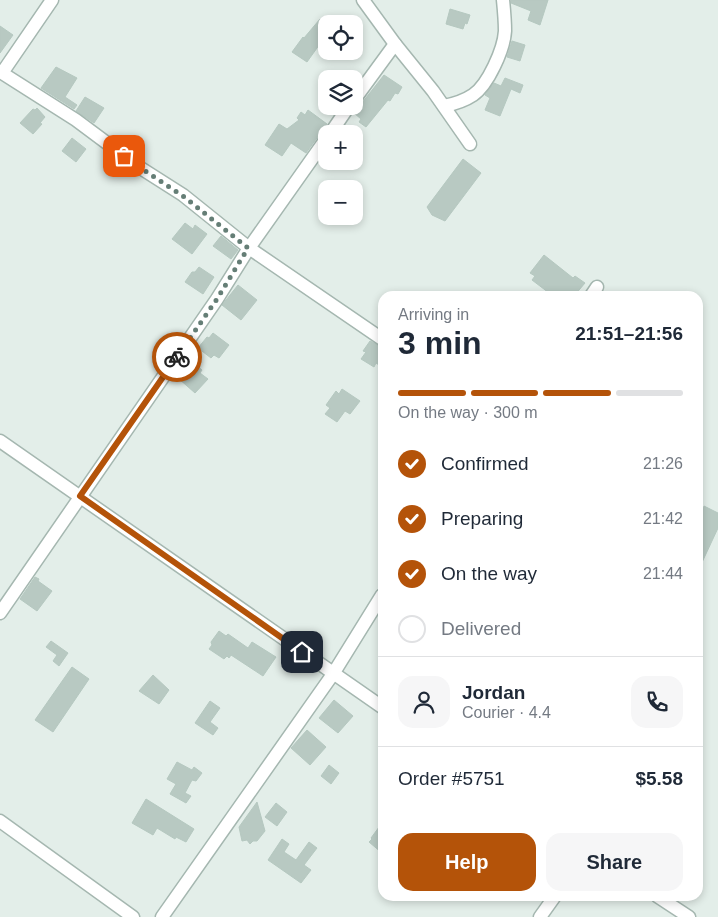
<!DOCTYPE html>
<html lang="en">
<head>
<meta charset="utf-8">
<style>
  :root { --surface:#fff; --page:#f6f6f7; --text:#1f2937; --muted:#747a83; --line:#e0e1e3; --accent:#b45309 }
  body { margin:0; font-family:Helvetica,sans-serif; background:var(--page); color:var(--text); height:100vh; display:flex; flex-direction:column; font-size:19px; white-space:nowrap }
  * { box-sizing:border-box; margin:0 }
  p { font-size:16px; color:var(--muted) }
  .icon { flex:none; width:28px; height:28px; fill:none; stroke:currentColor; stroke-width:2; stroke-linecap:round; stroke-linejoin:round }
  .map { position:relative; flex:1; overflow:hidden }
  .side { position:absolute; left:378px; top:291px; width:325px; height:610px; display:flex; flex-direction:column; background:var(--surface); border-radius:15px; box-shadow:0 2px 8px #0003 }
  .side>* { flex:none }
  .fabs { position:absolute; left:318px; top:15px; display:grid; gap:10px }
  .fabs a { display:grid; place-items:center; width:45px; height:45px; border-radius:10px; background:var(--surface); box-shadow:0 2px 8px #0003; font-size:25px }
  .pin { position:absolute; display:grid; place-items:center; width:42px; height:42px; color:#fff; margin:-21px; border-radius:10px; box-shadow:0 2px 8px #0006 }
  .courier { position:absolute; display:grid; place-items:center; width:50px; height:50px; margin:-25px; border:4px solid #b45309; border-radius:50%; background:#fff; color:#222; box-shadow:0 1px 6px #0007 }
  .head em { font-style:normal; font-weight:600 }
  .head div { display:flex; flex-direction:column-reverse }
  .head { display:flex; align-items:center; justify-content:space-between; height:85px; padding:0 20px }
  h1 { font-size:32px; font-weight:600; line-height:38px }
  .bar { display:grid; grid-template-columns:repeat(4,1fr); gap:8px 5px; align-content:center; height:60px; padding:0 20px }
  .bar i { height:6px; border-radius:4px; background:var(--line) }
  .bar .selected { background:var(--accent) }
  .bar p { grid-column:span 4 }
  .line { display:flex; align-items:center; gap:12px; padding:0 20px; border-top:1px solid var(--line) }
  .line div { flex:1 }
  .round { display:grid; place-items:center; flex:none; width:52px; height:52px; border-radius:15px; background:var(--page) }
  ol { padding:0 20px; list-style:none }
  li { display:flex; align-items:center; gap:15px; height:55px }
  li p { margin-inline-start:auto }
  li .icon { padding:5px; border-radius:50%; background:var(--accent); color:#fff; stroke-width:4 }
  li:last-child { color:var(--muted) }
  li i { width:28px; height:28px; border:2px solid var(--line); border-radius:50% }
  .button { display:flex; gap:10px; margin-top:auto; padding:10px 20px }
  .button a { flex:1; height:58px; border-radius:15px; background:var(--accent); color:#fff; font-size:20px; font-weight:600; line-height:58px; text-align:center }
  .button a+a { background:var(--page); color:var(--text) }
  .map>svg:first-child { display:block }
</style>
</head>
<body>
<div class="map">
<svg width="718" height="917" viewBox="0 0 718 917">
  <rect width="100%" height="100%" fill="#e3eee9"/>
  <!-- building -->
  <g fill="#b8c9c2" stroke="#b5c8c0">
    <polygon points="511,0 548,0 540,25 528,20 531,11 511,3"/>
    <polygon points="450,9 470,15 467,24 465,23 463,29 446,24"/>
    <polygon points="320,19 326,24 326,45 322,41 307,62 292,52 303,37 304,38"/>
    <polygon points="0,26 13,35 0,53"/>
    <polygon points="512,41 525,45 520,61 507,57"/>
    <polygon points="56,67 77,78 65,97 77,105 74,109 41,88"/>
    <polygon points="384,75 402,87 398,94 395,93 390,101 388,100 366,127 359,122 361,119 354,113"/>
    <polygon points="505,78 523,85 520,93 511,89 500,116 485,110 490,98 485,95 494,83 501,86"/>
    <polygon points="85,97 104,108 94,123 76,111"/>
    <polygon points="37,108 45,117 40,123 42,124 33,134 20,123 33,109 35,110"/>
    <polygon points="308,110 327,124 306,153 291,143 282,156 265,145 279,124 287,129 299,120 297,118 301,112 305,115"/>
    <polygon points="72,138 86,149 76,162 62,151"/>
    <polygon points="463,159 481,173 445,221 432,215 427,207"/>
    <polygon points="185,223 193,229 195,225 207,234 192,254 172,239"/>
    <polygon points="221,236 238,250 231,259 213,246"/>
    <polygon points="544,255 573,278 575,276 585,283 574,296 553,296 532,280 535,276 530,273"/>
    <polygon points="199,267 214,277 203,294 185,282 192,272 195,272"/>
    <polygon points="238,285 257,300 241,320 222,305"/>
    <polygon points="213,333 229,345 219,358 214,355 211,358 198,348 207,337 209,338"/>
    <polygon points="370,341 382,347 382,367 376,363 374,367 361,359 366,352 363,351"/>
    <polygon points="188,364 193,368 197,366 202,370 200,373 208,379 195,393 178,378"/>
    <polygon points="342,389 360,401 350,414 345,411 337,422 325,414 330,408 326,405 336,391 339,394"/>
    <polygon points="704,506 718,513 718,528 698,571 698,507 703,510"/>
    <polygon points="35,577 39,579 38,581 52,591 37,611 20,599"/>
    <polygon points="219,631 226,636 228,634 248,648 252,642 276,657 263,676 231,655 229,658 227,656 224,659 209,649 212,645 211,642"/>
    <polygon points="51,641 68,653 59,666 53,661 57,655 46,647"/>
    <polygon points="72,667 89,679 53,732 35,720"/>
    <polygon points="153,675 169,690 159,704 139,691"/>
    <polygon points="334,700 353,716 338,733 319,718"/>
    <polygon points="210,701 220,708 210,722 218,728 213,735 195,723"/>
    <polygon points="307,730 326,747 310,765 291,748"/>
    <polygon points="177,762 192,770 194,767 202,773 196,781 192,780 185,793 191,796 186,803 170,794 176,784 167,779"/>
    <polygon points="329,765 339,773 331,784 321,776"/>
    <polygon points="146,799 194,829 186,842 176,837 175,839 157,828 153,835 132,823"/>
    <polygon points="257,802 265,831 257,841 253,841 250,844 247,840 242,841 239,827"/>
    <polygon points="276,803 287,812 277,826 265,817"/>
    <polygon points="382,823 382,853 369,842 372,839 371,838"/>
    <polygon points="282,839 289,844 284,852 296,860 309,842 317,848 304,865 311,870 301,883 268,860"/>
  </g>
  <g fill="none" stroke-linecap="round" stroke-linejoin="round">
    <defs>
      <g id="minor">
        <polyline points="52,0 2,73 76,120 139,167 183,195 249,248 382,339"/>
        <polyline points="395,44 433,91 470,144"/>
        <polyline points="354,100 395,44 363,0"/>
        <path d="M444,106c10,-2 20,-5 29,-11 15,-10 31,-46 32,-64 0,-10 -1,-21 -2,-31"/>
        <polyline points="330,134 349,106"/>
        <polyline points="591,296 597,287"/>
        <polyline points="0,441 382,707"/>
        <polyline points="0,613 217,299 249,248 326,139"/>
        <polyline points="0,821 133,917"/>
        <polyline points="657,896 689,917"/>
        <polyline points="162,917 333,674 382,595"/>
        <polyline points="540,917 555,896"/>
      </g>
    </defs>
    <!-- minor casing -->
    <use href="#minor" stroke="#a5b7b0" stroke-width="15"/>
    <!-- minor -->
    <use href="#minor" stroke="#fff" stroke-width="12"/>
  </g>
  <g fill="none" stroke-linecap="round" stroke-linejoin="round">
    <!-- done -->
    <polyline stroke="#657e76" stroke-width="5" stroke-dasharray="0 9" points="124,156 139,167 183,196 248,248 217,299 177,357"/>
    <!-- route -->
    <polyline stroke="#b45309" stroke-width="6" points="177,357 80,496 302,652"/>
  </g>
</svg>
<div class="fabs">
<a><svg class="icon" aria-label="locate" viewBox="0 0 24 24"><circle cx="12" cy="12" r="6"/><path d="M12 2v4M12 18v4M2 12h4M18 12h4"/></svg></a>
<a><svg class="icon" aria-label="layers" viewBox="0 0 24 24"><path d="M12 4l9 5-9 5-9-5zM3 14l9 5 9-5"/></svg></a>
<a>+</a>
<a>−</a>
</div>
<div class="pin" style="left:124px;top:156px;background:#ea580c"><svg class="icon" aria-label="bag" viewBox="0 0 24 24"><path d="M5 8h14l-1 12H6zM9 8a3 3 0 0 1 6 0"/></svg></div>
<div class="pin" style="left:302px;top:652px;background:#1f2937"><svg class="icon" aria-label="home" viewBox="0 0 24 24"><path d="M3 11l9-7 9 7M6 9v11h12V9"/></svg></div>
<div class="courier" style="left:177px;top:357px"><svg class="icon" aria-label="bike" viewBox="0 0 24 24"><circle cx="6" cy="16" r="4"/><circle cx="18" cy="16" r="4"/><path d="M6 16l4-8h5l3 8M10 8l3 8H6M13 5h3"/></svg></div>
<section class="side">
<div class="head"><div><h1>3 min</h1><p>Arriving in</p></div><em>21:51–21:56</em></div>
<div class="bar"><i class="selected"></i><i class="selected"></i><i class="selected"></i><i></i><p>On the way · 300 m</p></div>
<ol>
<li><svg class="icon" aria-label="check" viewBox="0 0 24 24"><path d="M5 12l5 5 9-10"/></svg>Confirmed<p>21:26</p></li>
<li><svg class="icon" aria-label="check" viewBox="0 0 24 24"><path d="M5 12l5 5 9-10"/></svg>Preparing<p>21:42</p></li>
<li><svg class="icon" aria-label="check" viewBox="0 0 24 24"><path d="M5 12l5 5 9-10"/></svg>On the way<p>21:44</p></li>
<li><i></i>Delivered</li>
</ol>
<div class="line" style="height:90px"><a class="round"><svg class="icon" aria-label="person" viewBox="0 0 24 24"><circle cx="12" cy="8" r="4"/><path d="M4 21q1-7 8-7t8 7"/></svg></a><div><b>Jordan</b><p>Courier · 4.4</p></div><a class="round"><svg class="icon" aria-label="phone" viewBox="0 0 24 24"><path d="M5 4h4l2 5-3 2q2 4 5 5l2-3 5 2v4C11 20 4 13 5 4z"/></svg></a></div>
<div class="line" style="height:65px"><div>Order #5751</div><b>$5.58</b></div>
<div class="button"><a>Help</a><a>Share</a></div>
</section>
</div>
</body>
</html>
